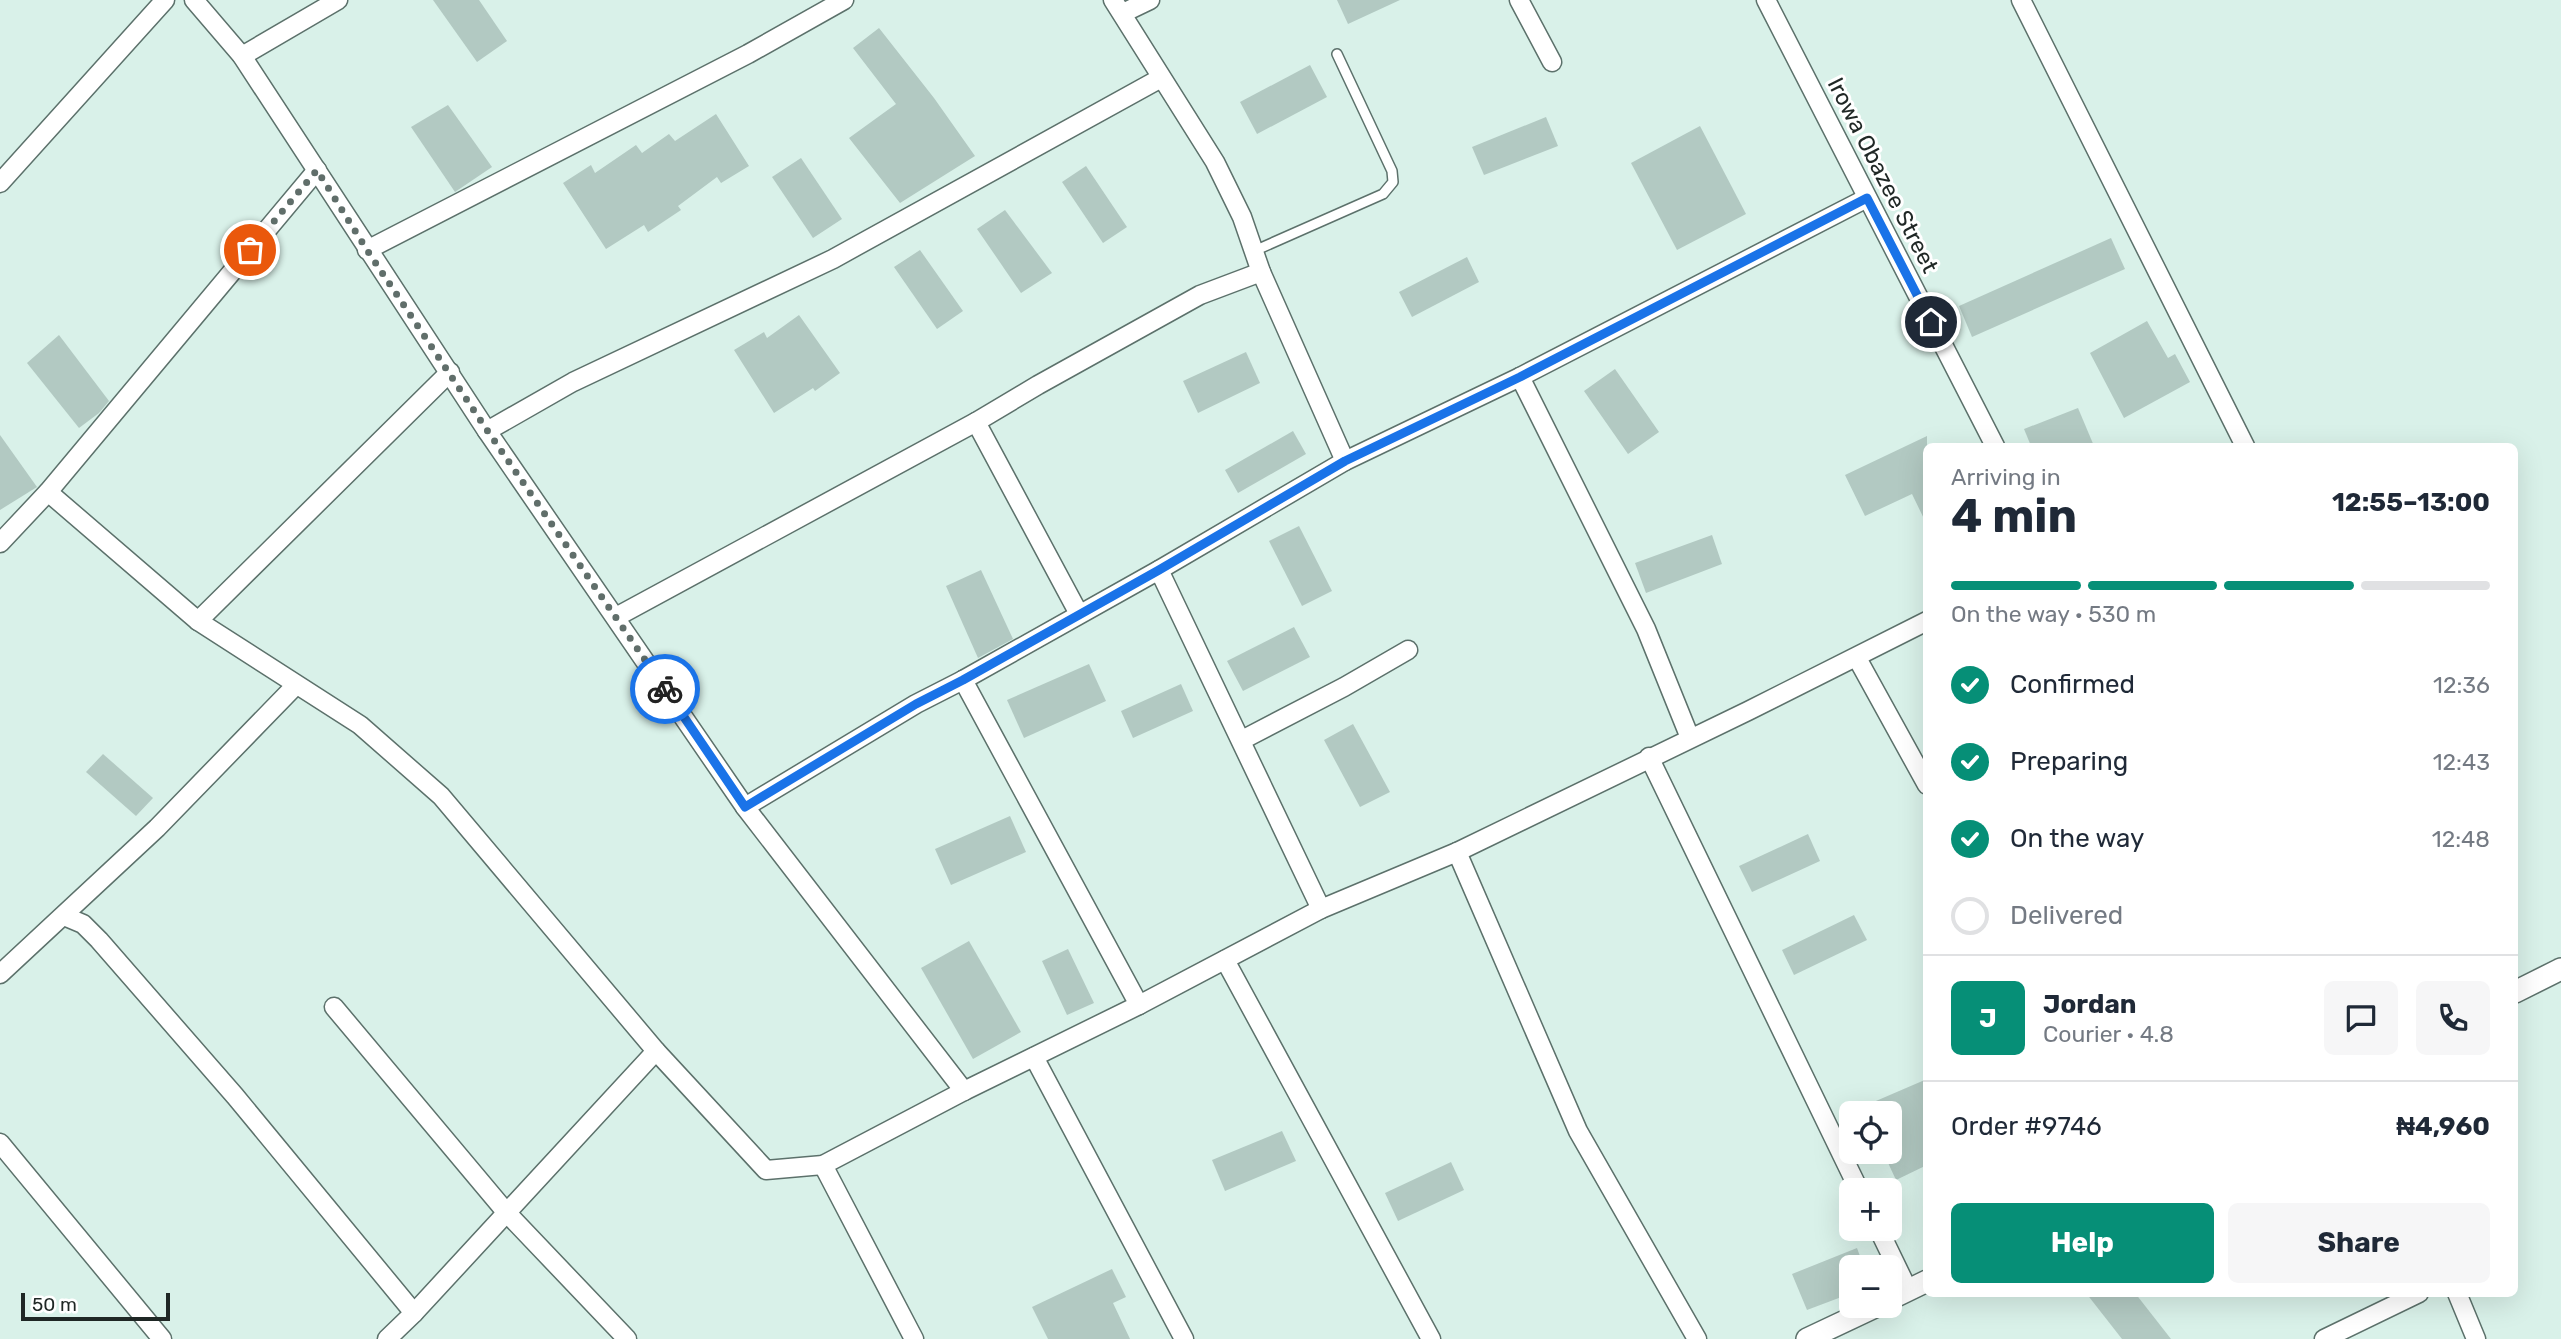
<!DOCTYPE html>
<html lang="en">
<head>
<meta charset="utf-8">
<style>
  :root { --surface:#fff; --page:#f6f6f7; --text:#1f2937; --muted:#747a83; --line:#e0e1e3; --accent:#068f77 }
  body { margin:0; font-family:Rubik,sans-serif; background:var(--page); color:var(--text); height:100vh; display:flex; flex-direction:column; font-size:26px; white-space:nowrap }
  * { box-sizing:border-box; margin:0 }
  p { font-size:23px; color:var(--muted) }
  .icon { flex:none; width:38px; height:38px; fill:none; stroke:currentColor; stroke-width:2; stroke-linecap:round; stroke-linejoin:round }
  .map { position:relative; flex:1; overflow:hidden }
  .panel { position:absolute; left:1923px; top:443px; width:595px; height:854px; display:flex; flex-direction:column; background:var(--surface); border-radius:10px; box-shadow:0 7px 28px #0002 }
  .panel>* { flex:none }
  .fabs { position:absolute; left:1839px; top:1101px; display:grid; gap:14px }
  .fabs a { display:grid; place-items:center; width:63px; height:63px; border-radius:10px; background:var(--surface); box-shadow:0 7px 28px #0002; font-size:35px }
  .scale { position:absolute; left:21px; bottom:18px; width:149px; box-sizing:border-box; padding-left:7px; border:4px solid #1f2725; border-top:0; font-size:19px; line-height:24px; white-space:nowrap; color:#1f2725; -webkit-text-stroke:5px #fff; paint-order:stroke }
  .pin { position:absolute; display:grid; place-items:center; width:60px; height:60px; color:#fff; margin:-30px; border:4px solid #fff; border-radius:50%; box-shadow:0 2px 7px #0007 }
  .courier { position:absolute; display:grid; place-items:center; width:70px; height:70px; margin:-35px; border:5px solid #1a73e8; border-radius:50%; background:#fff; color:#222; box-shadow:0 2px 9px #0007 }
  .head em { font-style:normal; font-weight:700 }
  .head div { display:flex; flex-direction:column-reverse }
  .head { display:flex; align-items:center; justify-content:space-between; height:119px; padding:0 28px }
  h1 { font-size:46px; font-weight:700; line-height:52px }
  .bar { display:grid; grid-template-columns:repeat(4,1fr); gap:10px 7px; align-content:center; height:84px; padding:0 28px }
  .bar i { height:9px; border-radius:5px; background:var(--line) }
  .bar .current { background:var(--accent) }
  .bar p { grid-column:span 4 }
  .line { display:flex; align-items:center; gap:18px; padding:0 28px; border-top:2px solid var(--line) }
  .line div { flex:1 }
  .round { display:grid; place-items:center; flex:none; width:74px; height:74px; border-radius:10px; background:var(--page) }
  ol { padding:0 28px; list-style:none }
  li { display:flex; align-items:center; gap:21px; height:77px }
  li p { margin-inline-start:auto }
  li .icon { padding:7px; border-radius:50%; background:var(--accent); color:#fff; stroke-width:4 }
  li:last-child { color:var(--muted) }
  li i { width:38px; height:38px; border:4px solid var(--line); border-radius:50% }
  .action { display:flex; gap:14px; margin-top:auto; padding:14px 28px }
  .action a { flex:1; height:80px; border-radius:10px; background:var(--accent); color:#fff; font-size:28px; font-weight:700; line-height:80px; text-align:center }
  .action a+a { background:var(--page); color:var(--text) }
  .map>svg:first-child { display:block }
</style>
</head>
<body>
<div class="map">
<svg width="2561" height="1339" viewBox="0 0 2561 1339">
  <rect width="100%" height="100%" fill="#d9f1e9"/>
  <!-- building -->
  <g fill="#b2c9c2">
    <polygon points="433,0 479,0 507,41 477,62"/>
    <polygon points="1337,0 1400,0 1348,24"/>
    <polygon points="879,28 934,98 975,156 900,203 849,138 896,104 853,48"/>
    <polygon points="1310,65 1327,97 1257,134 1240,102"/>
    <polygon points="448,105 492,167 455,192 411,127"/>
    <polygon points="716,114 749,166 721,183 717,177 678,206 681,210 648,232 644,225 606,249 563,183 591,165 595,173 636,145 642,153 669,134 675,141"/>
    <polygon points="1546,117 1558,146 1484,175 1472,147"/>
    <polygon points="1700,126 1746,214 1677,250 1631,163"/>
    <polygon points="801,158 842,219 813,238 772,177"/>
    <polygon points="1086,166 1127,227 1103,243 1062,182"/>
    <polygon points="1005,210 1052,273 1021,293 977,229"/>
    <polygon points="2111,238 2125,269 1972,337 1959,306"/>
    <polygon points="920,250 963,311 937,329 894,267"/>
    <polygon points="1467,257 1479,282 1412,317 1399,292"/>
    <polygon points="799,315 840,373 815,391 813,388 774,413 734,350 764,332 767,338"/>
    <polygon points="2147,321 2168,358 2175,354 2190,382 2124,418 2090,353"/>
    <polygon points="59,335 109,401 99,413 79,428 27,363"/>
    <polygon points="1246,352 1260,383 1198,413 1183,381"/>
    <polygon points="1615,369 1659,432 1628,454 1584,391"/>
    <polygon points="2078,408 2094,446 2031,446 2024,429"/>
    <polygon points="1293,431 1306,454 1238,493 1225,470"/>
    <polygon points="0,435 37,487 0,510"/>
    <polygon points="1927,436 1927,525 1912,494 1865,516 1845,475"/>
    <polygon points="1299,526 1332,591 1302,606 1269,541"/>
    <polygon points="1712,535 1722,564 1646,593 1635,563"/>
    <polygon points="981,570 1013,639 978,658 946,586"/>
    <polygon points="1294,627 1310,657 1243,691 1227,661"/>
    <polygon points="1089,664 1106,701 1024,738 1007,700"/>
    <polygon points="1181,684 1193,711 1133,738 1121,711"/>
    <polygon points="1353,724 1390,792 1360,807 1324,740"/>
    <polygon points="103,754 153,798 136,816 86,772"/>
    <polygon points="1010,816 1026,852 951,885 935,849"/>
    <polygon points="1808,834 1820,861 1752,892 1739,866"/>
    <polygon points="1854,915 1867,940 1794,975 1782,950"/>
    <polygon points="969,941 1021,1032 973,1059 921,968"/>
    <polygon points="1068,949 1094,1003 1067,1015 1042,961"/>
    <polygon points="1927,1079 1927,1165 1896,1180 1883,1152 1890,1152 1890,1113 1848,1113"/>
    <polygon points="1282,1131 1296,1161 1225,1191 1212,1160"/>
    <polygon points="1451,1162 1464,1190 1398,1221 1385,1193"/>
    <polygon points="1857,1248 1864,1267 1852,1267 1852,1293 1807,1310 1792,1274"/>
    <polygon points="1112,1269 1126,1297 1113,1303 1130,1339 1048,1339 1032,1307"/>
    <polygon points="2086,1293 2135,1293 2171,1339 2122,1339"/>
  </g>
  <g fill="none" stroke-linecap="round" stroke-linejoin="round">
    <defs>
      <polyline id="service" points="1254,251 1383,194 1393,182 1392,171 1337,54"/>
      <g id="minor">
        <polyline points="194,0 242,56 487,431 745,807 964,1091"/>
        <polyline points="1113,0 1215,162 1242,217 1261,272 1345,461"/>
        <polyline points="1519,0 1552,62"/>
        <polyline points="1766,0 1995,446"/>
        <polyline points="2021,0 2245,446"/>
        <polyline points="1123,13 1150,0"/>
        <polyline points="242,56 338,0"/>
        <polyline points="0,183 165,0"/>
        <polyline points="367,250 748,54 844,0"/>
        <polyline points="1520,377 1646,629 1690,738"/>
        <polyline points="976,422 1079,614"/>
        <polyline points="487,431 573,382 833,259 1161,78"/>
        <polyline points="48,492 198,621 360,725 441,796 656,1051 766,1170 823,1165 964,1091 1139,1005 1321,909 1457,852 1748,711 1927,621"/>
        <polyline points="0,543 48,492 317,170"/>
        <polyline points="1159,570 1321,909"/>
        <polyline points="616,617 976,422 1038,385 1200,295 1261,272"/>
        <polyline points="198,621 450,372"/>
        <polyline points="1857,658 1927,785"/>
        <polyline points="963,680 1139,1005"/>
        <polyline points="1242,740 1344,687 1408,650"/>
        <polyline points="1649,757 1859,1190"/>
        <polyline points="745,807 916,704 963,680 1159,570 1345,461 1520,377 1867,198"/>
        <polyline points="1457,852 1578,1131 1697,1339"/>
        <polyline points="64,916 83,924 99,940 235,1096 414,1313"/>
        <polyline points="1225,960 1431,1339"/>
        <polyline points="0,974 157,828 296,685"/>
        <polyline points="334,1007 506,1212 627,1339"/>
        <polyline points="1034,1057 1184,1339"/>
        <polyline points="0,1143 162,1339"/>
        <polyline points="823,1165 914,1339"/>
        <polyline points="1878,1228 1908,1290"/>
        <polyline points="2457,1293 2476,1339"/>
        <polyline points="387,1339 414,1313 656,1051"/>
        <polyline points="2324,1339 2419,1293"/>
      </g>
      <g id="tertiary">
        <polyline points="2515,992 2561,969"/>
        <polyline points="1890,1299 1927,1281"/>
        <polyline points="1807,1339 1877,1306"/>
      </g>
    </defs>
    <!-- service casing -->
    <use href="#service" stroke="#5c716b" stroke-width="12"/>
    <!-- minor casing -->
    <use href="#minor" stroke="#5c716b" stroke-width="21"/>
    <!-- tertiary casing -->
    <use href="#tertiary" stroke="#5c716b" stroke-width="24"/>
    <!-- service -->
    <use href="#service" stroke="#fff" stroke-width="9"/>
    <!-- minor -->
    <use href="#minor" stroke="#fff" stroke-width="18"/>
    <!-- tertiary -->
    <use href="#tertiary" stroke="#fff" stroke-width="21"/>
  </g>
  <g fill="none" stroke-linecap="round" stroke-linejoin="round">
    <!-- done -->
    <polyline stroke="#606e6a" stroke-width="7" stroke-dasharray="0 12.6" points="250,250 317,170 367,250 487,430 665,689"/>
    <!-- route -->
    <polyline stroke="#1a73e8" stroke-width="9" points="665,689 745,807 916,704 963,680 1159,570 1345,461 1520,377 1867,198 1931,322"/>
  </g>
  <g text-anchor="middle" stroke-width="6" stroke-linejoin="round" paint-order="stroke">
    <!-- street labels -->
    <g font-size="23" fill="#1f2725" stroke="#fff">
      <text transform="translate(1883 175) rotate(63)" y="8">Irowa Obazee Street</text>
    </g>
  </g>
</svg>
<div class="fabs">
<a><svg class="icon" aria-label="locate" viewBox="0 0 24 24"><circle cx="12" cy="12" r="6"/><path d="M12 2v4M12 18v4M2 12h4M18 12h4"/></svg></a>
<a>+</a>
<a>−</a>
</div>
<div class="scale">50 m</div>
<div class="pin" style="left:250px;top:250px;background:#ea580c"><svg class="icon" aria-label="bag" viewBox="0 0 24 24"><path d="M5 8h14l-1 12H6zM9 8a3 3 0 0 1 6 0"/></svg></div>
<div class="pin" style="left:1931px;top:322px;background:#1f2937"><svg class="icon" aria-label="home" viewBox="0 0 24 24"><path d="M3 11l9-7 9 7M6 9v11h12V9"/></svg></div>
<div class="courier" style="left:665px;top:689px"><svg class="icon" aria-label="bike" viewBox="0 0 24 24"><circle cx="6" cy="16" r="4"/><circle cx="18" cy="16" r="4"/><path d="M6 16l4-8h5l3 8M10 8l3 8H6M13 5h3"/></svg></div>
<section class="panel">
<div class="head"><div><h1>4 min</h1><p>Arriving in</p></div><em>12:55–13:00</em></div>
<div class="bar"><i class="current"></i><i class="current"></i><i class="current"></i><i></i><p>On the way · 530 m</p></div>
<ol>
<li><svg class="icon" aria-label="check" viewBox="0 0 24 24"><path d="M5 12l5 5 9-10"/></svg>Confirmed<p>12:36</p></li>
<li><svg class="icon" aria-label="check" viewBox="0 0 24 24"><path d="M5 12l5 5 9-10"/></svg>Preparing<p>12:43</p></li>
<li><svg class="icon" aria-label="check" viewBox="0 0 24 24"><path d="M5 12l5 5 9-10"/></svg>On the way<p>12:48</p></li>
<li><i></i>Delivered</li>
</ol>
<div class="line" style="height:126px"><b class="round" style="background:var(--accent);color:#fff">J</b><div><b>Jordan</b><p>Courier · 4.8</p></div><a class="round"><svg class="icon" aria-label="chat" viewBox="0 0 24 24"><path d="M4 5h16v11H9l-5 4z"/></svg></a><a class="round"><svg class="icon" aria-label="phone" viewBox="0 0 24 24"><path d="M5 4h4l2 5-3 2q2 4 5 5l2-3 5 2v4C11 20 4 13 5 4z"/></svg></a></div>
<div class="line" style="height:91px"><div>Order #9746</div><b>₦4,960</b></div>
<div class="action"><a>Help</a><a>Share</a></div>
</section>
</div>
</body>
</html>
